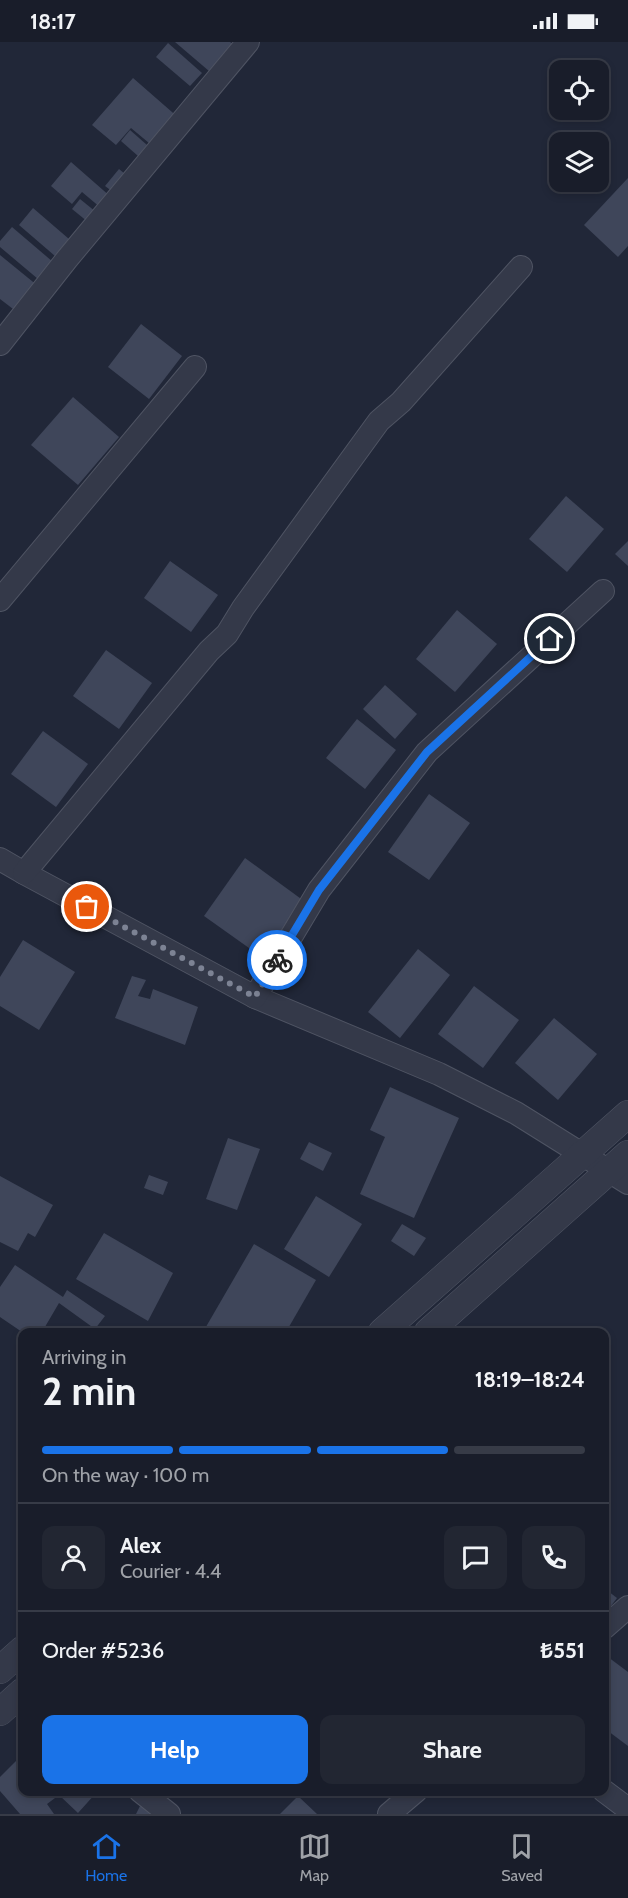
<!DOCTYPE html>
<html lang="en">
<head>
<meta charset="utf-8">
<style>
  :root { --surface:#191d2a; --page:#222632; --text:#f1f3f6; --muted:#9fa2a8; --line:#373b47; --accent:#1a73e8 }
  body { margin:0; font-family:Cabin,sans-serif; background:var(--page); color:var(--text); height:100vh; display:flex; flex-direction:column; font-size:22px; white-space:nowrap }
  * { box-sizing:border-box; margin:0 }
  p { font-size:20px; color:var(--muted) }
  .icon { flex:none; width:33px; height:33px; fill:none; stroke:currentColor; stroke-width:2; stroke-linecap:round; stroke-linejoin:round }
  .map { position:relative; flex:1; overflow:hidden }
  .side { position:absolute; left:18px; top:1286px; width:591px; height:468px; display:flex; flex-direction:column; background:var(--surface); border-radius:12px; box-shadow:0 3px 9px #0003,0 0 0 2px var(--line) }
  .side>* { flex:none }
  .tools { position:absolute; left:549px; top:18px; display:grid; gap:12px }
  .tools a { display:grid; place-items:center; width:60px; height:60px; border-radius:12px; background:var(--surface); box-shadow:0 3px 9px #0003,0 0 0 2px var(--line); font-size:30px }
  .pin { position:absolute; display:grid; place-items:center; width:51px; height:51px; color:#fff; margin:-26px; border:3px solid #fff; border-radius:50%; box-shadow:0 2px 6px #0007 }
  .courier { position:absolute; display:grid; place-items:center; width:60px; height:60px; margin:-30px; border:4px solid #1a73e8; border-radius:50%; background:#fff; color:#222; box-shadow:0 2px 8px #0007 }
  .overview em { font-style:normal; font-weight:800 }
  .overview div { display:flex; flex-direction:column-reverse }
  .overview { display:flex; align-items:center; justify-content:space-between; height:102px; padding:0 24px }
  h1 { font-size:39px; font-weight:800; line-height:45px }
  .bar { display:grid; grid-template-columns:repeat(4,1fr); gap:9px 6px; align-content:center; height:72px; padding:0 24px }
  .bar i { height:8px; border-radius:4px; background:var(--line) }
  .bar .active { background:var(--accent) }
  .bar p { grid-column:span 4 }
  .line { display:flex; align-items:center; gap:15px; padding:0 24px; border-top:2px solid var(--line) }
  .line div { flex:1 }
  .round { display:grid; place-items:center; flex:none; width:63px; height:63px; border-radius:12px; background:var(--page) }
  .action { display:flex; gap:12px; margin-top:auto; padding:12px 24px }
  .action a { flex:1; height:69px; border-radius:12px; background:var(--accent); color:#fff; font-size:24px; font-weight:800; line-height:69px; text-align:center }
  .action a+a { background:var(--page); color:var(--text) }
  .status { display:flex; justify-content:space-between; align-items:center; height:42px; padding:0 30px; background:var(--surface); direction:ltr }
  .status svg { height:16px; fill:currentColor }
  .tab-bar { display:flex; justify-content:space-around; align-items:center; height:84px; border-top:2px solid var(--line); background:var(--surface); font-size:16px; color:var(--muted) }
  .tab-bar a { display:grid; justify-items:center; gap:3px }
  .tab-bar .active { color:var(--accent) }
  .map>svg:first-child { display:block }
</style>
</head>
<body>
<div class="status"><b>18:17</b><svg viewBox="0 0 49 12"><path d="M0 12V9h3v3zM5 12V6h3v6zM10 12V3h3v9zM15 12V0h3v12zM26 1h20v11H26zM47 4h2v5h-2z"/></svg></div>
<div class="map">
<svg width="628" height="1772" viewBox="0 0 628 1772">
  <rect width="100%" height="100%" fill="#212738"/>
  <!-- building -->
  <g fill="#3f465a">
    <polygon points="175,0 230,0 233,2 209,29"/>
    <polygon points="168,1 202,31 190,44 156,15"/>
    <polygon points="133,36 180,77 155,106 131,86 116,103 92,83"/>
    <polygon points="130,88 147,103 138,114 121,99"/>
    <polygon points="71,120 111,155 101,166 82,150 72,162 51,144"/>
    <polygon points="119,127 131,137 117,153 105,144"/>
    <polygon points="628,136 628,204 618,215 584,183"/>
    <polygon points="80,157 96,170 88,180 72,167"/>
    <polygon points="33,166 69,197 55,214 19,183"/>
    <polygon points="12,185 53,220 38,237 0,205 0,199"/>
    <polygon points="0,213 38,244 17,270 0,257"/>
    <polygon points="141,282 182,314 149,357 108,325"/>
    <polygon points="73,355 119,395 78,443 31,403"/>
    <polygon points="566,454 604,487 567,530 529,497"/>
    <polygon points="628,499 628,524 615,512"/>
    <polygon points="170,519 218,553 191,590 144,556"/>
    <polygon points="457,568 497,602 455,650 416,617"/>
    <polygon points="106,608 152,641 119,687 73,654"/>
    <polygon points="385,643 417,672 395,697 363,667"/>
    <polygon points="357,677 396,708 365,747 326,716"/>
    <polygon points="43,689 88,722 56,765 11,732"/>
    <polygon points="429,752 470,781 429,838 388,810"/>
    <polygon points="245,816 304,859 263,916 204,874"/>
    <polygon points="23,898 75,930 39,988 0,964 0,935"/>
    <polygon points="418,907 450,933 400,996 368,970"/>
    <polygon points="132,934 146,938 138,954 150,957 153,947 198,965 185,1003 115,976"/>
    <polygon points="474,944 519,978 483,1026 438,992"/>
    <polygon points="554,976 597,1012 558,1058 515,1021"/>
    <polygon points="390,1045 459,1076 414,1176 360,1152 385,1095 370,1088"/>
    <polygon points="228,1096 260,1107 237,1168 206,1157"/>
    <polygon points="309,1100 332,1111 323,1129 300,1117"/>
    <polygon points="149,1133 168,1140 163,1153 144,1146"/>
    <polygon points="0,1134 53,1163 35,1195 28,1191 18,1209 0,1200"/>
    <polygon points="316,1154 362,1182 329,1235 284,1207"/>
    <polygon points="402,1182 426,1196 414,1214 391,1199"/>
    <polygon points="104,1191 173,1231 148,1279 76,1237"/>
    <polygon points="254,1202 316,1238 286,1290 203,1290"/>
    <polygon points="15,1223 63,1255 67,1248 105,1274 95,1287 59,1261 42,1290 22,1290 0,1275 0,1245"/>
    <polygon points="604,1546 617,1556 604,1573"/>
    <polygon points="604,1612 628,1630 628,1704 604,1686"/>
    <polygon points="22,1713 22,1749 94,1749 96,1751 78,1771 59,1753 47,1762 54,1772 20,1772 0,1749 0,1735"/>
    <polygon points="298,1754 317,1772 280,1772"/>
    <polygon points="140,1764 156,1772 136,1772"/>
  </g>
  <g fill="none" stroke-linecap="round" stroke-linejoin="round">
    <defs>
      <g id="minor">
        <polyline points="0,302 67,217 248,0"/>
        <polyline points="0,558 195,325"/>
        <polyline points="0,817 24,831 255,955 439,1032 516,1071 628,1141"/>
        <polyline points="24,831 209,609 227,592 243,566 379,379 401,360 521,225"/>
        <polyline points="255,955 319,848 427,710 603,549"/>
        <polyline points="604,1586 628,1565"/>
        <polyline points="140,1749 169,1772"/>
        <polyline points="604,1749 628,1767"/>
        <polyline points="389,1772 416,1749"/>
      </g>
      <g id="tertiary">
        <polyline points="382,1290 628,1072"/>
        <polyline points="428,1290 628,1112"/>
        <polyline points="0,1628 22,1608"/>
        <polyline points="0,1670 22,1650"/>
      </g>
    </defs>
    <!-- minor casing -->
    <use href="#minor" stroke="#4f5463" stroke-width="24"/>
    <!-- tertiary casing -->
    <use href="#tertiary" stroke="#4f5463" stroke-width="28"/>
    <!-- minor -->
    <use href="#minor" stroke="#343949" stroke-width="22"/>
    <!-- tertiary -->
    <use href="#tertiary" stroke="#343949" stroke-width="27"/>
  </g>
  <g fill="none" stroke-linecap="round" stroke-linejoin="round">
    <!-- done -->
    <polyline stroke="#7d8394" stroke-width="6" stroke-dasharray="0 10.8" points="87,865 255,955 277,918"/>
    <!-- route -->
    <polyline stroke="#1a73e8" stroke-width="8" points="277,918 319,848 427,710 550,597"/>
  </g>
</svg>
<div class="tools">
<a><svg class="icon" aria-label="locate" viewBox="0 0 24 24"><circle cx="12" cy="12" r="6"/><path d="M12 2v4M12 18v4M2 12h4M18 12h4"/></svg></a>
<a><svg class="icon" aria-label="layers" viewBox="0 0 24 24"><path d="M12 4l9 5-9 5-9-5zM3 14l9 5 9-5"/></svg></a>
</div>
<div class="pin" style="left:87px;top:865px;background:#ea580c"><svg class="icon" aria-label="bag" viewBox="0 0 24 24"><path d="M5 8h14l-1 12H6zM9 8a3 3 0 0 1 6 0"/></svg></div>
<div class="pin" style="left:550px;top:597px;background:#1f2937"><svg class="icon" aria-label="home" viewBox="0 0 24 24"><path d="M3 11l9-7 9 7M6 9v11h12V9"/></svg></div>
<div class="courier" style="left:277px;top:918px"><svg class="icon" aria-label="bike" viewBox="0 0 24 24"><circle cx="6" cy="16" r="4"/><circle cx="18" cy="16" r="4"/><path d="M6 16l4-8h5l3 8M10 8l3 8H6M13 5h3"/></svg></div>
<section class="side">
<div class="overview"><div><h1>2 min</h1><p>Arriving in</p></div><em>18:19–18:24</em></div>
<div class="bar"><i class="active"></i><i class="active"></i><i class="active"></i><i></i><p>On the way · 100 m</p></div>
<div class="line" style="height:108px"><a class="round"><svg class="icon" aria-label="person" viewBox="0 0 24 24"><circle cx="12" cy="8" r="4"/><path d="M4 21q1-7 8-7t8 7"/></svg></a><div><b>Alex</b><p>Courier · 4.4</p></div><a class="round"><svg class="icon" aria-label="chat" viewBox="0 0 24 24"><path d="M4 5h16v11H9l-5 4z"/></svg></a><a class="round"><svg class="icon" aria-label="phone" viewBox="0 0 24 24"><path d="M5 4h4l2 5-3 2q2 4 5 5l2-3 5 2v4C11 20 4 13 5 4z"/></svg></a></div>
<div class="line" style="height:78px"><div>Order #5236</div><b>₺551</b></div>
<div class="action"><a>Help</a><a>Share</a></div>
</section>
</div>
<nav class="tab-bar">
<a class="active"><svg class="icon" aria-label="home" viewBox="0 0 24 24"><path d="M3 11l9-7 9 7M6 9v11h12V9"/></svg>Home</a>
<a><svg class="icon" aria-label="map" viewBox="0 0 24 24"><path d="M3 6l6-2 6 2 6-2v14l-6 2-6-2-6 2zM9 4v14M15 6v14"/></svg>Map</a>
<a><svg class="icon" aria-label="saved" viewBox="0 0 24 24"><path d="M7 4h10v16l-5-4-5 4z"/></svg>Saved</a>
</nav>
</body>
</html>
